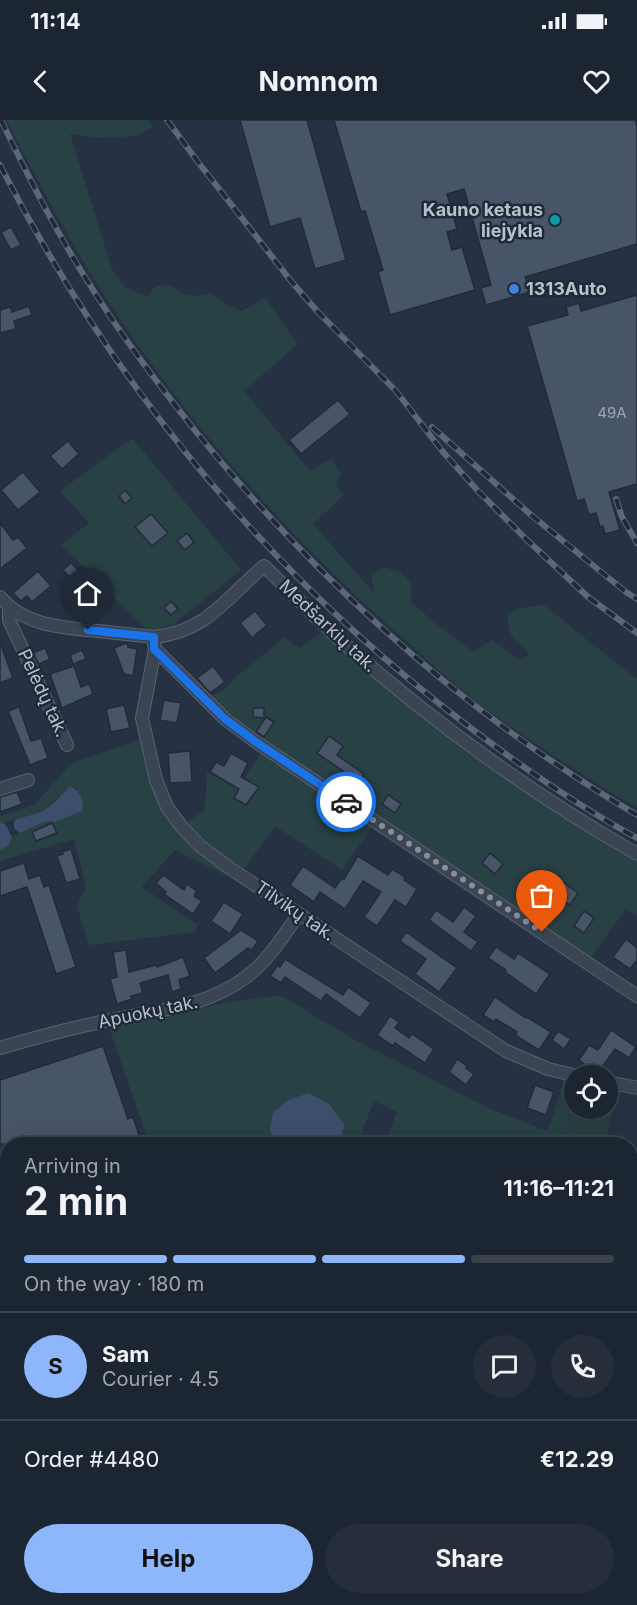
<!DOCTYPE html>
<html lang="en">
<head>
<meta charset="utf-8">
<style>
  :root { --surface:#1c2632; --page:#252e3a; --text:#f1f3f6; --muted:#a0a5ac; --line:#3a434d; --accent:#8eb7fb }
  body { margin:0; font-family:Inter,sans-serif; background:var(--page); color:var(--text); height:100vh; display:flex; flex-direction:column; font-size:22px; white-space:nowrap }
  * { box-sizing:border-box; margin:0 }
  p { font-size:20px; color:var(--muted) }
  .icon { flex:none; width:33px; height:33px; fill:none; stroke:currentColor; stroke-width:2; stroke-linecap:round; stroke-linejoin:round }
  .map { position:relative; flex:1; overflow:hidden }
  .details { position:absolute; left:0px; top:1017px; width:638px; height:468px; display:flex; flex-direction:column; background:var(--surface); border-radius:24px 24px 0 0; box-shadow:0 6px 24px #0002,0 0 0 2px var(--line) }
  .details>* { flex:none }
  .buttons { position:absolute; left:564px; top:945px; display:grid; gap:12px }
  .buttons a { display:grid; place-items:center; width:54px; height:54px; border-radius:50%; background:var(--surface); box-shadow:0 6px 24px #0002,0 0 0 2px var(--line); font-size:30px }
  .pin { position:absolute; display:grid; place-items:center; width:51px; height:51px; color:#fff; margin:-62px -26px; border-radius:50% 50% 50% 0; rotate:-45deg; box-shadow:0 0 6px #0007 }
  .pin .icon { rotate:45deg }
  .courier { position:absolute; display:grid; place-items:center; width:60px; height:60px; margin:-30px; border:4px solid #1a73e8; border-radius:50%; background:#fff; color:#222; box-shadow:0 2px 8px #0007 }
  .overview em { font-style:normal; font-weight:700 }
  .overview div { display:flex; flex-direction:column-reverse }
  .overview { display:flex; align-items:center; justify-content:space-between; height:102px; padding:0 24px }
  h1 { font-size:39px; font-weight:700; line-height:45px }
  .bar { display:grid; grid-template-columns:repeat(4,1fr); gap:9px 6px; align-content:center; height:72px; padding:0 24px }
  .bar i { height:8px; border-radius:4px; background:var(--line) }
  .bar .on { background:var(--accent) }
  .bar p { grid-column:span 4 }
  .line { display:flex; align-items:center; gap:15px; padding:0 24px; border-top:2px solid var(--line) }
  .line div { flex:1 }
  .round { display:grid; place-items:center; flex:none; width:63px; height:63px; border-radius:32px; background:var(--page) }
  .cta { display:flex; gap:12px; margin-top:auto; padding:12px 24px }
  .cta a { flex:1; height:69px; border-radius:36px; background:var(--accent); color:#111; font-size:24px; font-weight:700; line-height:69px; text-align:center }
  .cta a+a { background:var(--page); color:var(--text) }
  .status { display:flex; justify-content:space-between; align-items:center; height:42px; padding:0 30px; background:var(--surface); direction:ltr }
  .status svg { height:16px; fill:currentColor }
  header { display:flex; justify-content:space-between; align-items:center; height:78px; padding:0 24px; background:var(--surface); font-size:27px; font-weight:700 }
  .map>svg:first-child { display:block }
</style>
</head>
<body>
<div class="status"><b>11:14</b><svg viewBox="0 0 49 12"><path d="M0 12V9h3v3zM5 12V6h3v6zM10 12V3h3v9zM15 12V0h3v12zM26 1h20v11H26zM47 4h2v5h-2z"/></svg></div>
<header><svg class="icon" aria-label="back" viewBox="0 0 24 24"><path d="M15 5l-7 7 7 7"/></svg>Nomnom<svg class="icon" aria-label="heart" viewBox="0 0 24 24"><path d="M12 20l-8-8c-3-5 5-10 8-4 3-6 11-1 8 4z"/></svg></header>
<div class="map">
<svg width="637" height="1485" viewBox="0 0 637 1485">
  <rect width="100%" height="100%" fill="#263243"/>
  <!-- green -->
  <g fill="#284144">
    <path d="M6,0h143l4,7 -17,9 -37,2 -29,-4 42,135 13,18 22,9 9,-10 12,-1 17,9 12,2 14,-3 15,11 15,7 24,-13 33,46 -54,47 66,80 21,-12 10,15 -6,11 9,10 -31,29 62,70 -4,-19 12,-8 18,5 10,11v19l24,21 38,29 19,-12 28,20 9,-6c-12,-13 -24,-18 -21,-40l9,-5 27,-5 33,28 60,47v129c-51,-31 -103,-64 -151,-99 -28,-21 -54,-45 -80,-68 -107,-94 -204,-201 -284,-319 -44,-64 -80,-133 -116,-202z"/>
    <polygon points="133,319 241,450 175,503 150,513 61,425 89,403 60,371 127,322"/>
    <polygon points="323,511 400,579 495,652 609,725 637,740 637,797 626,789 591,837 256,622 208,578 225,569 238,555 285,517 299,529"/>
    <polygon points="147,617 154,647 181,706 205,690 207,652 237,669 261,633 373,705 342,750 275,706 240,755 231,749 226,755 175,730 142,767 198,805 195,812 89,825 77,786 86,766 74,719 0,741 0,730 9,725 12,717 47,701 55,702 82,678 76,668 70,666 45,689 38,694 0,703 0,696 34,685 71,644"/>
    <polygon points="280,875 353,919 491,989 548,1011 566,953 574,956 574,988 608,988 608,962 619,964 605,1024 580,1020 578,1024 384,1024 397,992 374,981 357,1024 338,1024 345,1005 270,1010 275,1024 149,1024 109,907 234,881"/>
    <polygon points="630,1081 637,1083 637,1300 630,1302"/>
    <polygon points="0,1254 7,1275 7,1320 0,1297"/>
    <polygon points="637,1316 637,1435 630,1448 630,1321"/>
    <polygon points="142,1478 504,1478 502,1485 145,1485"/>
    <polygon points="520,1478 623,1478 622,1485 535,1485 521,1482"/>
  </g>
  <!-- water -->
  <g fill="#3b4f6c">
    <path d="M70,666c10,4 15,15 12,25l-27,11 -8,-1 -27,12c-5,-3 -7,-6 -6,-12 8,-5 18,-5 27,-9 11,-6 20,-17 29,-26z"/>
    <polygon points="2,702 7,707 12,717 9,725 0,730 0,703"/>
    <polygon points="309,973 329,984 345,1005 338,1024 275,1024 270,1010 273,993 288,980"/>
  </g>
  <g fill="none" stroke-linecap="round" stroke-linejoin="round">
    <!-- stream -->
    <g stroke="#3b4f6c" stroke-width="4">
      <polyline points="630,1145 637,1145"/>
      <polyline points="356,1478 358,1485"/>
    </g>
  </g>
  <!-- building -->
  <g fill="#485467" stroke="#212b3a" stroke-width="1.5">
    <polygon points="240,0 307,0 346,140 315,149 300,98 270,107"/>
    <polygon points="334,0 635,0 637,6 637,124 525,157 530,172 486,185 481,168 491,165 464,69 447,74 457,109 447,112 452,130 462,127 475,170 390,195 378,152 383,150 365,91 361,92"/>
    <polygon points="11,107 21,125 11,130 1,112"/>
    <polygon points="637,175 637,364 609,372 620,410 605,414 603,406 600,407 596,393 589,395 584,379 577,381 527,206 568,195 566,187 579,183 581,191"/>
    <polygon points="29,186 32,195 14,201 16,209 0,213 0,190 10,187 12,192"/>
    <polygon points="338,280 350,294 301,334 289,320"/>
    <polygon points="68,321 79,334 62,349 50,336"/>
    <polygon points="23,352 40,372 18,390 1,370"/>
    <polygon points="125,370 132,378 125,384 119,376"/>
    <polygon points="151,394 168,413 152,426 135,407"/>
    <polygon points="0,403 13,420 18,417 27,428 0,449"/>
    <polygon points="187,413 194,422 185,430 177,421"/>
    <polygon points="71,443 81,453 73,461 63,450"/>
    <polygon points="38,451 51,466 32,482 27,476 21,481 13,473"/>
    <polygon points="171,481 178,489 171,495 164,488"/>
    <polygon points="255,491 267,505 252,518 240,503"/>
    <polygon points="127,523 128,527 137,529 133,556 124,554 114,528"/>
    <polygon points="0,525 1,525 13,558 0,563"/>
    <polygon points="45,528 50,539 39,544 33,533"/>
    <polygon points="82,530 86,539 73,544 70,535"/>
    <polygon points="74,546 81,567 89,564 93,574 62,588 50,554"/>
    <polygon points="213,546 225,562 210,573 197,558"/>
    <polygon points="164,580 181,583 177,603 160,600"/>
    <polygon points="124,585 130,608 111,612 106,589"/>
    <polygon points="19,587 31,621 41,618 48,638 30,645 8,591"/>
    <polygon points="253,588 264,588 264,598 253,597"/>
    <polygon points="266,597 274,602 264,617 256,612"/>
    <polygon points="329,616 343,626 337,635 364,654 356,667 340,656 343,651 317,633"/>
    <polygon points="190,631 192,662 170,663 168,633"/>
    <polygon points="231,633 248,643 241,657 259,667 246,685 234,678 239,669 210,652 216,642 224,646"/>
    <polygon points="17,672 22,684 0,692 0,677"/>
    <polygon points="388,675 401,684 395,693 382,684"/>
    <polygon points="52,703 57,713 36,721 32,712"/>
    <polygon points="71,729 80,759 66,763 57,736 63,734 62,732"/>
    <polygon points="490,733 503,744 495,754 482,743"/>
    <polygon points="358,736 388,755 392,749 405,757 404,760 417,769 406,787 395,780 377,806 364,797 381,772 363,761 345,789 320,772 314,782 290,765 303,746 335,768 342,758 344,759"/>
    <polygon points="24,743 29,759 40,755 44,767 49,765 76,847 56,854 27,767 0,776 0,751"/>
    <polygon points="163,755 184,770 187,764 197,771 194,776 202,781 193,794 164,774 166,772 156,763"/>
    <polygon points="556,757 578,773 570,785 548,770"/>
    <polygon points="224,782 243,794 230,814 211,801"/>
    <polygon points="464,787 476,796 464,812 478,822 471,831 429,800 436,790 453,802"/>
    <polygon points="584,791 594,798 584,813 574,806"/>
    <polygon points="241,810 258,821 252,830 248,828 215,853 204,838"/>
    <polygon points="406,812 457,848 439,872 415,854 426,839 400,821"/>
    <polygon points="626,819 637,828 637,840 630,849 613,837"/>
    <polygon points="496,827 514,839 518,833 550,854 536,874 505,852 506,850 488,838"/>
    <polygon points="126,830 129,852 156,845 157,847 183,837 190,856 179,860 181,869 172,872 168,855 140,863 143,873 131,876 132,879 117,884 110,859 117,857 113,832"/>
    <polygon points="285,839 343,875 348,867 371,883 360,898 326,874 321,881 285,857 281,863 270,856 278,845 280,847"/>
    <polygon points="495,877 526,898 527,897 551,912 539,930 515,915 517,912 496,899 494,902 483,895"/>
    <polygon points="390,896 399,902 395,908 409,918 412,914 434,929 425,943 395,923 393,926 377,915"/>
    <polygon points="611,910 636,927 629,938 615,929 598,953 579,940 589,925 598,930"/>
    <polygon points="558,911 571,919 564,929 552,920"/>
    <polygon points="103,926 128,999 133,997 142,1024 0,1024 0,960"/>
    <polygon points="457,939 467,946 466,948 474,954 466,965 449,952"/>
    <polygon points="535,965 554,972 546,995 527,988"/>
  </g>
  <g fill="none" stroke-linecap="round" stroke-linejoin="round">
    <defs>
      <g id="minor">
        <path d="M0,477c24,29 64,31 98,34 19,2 38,4 56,6 54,-6 72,-39 110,-71 25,24 49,49 75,73 92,82 191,154 298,215"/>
        <polyline points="11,489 9,492 9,500 67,625"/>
        <polyline points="154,523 155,529 225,599 256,622 637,876"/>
        <polyline points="155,529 142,598 156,660 167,687 181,706 200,726 231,749 506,931 548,949 578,956"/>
        <polyline points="0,669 28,660"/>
        <path d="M0,928c37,-11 74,-21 111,-28 47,-10 96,-13 135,-43 22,-16 37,-41 53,-63"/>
        <polyline points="608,962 637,968"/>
      </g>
      <g id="secondary">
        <polyline points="0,1319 8,1341"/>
        <polyline points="0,1385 8,1407"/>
        <polyline points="31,1478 34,1485"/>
        <polyline points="53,1478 55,1485"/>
      </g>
    </defs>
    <!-- minor casing -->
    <use href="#minor" stroke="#596270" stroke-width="14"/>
    <!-- secondary casing -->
    <use href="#secondary" stroke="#596270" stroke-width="20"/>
    <!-- minor -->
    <use href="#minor" stroke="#3a4453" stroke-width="12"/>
    <!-- secondary -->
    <use href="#secondary" stroke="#485366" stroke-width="18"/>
    <defs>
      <g id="rail">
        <path d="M1,0c27,56 55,112 89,165 32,52 69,100 107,148 123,151 271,283 440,382"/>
        <polyline points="167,0 198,42 291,161 317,191 396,271 443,332 478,371 526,419 588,477 637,513"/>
        <path d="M0,45c113,221 270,411 468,561 54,41 110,80 169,112"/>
        <polyline points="432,307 531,395 626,472 637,479"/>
        <polyline points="616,379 622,397 637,423"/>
      </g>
    </defs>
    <!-- rail casing -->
    <use href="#rail" stroke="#5c687a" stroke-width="6"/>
    <!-- rail -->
    <use href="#rail" stroke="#1f2938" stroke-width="4" stroke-dasharray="11" stroke-linecap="butt"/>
  </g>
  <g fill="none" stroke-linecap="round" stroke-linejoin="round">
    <!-- done -->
    <polyline stroke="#858e9c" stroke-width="6" stroke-dasharray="0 10.8" points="346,682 542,812"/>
    <!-- route -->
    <polyline stroke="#1a73e8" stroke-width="8" points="88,510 154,517 154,529 225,599 256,622 346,682"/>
  </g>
  <!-- markers -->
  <circle fill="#0f9aa8" stroke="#1f2938" stroke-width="2" cx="555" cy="100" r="6"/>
  <circle fill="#3f7fe0" stroke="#1f2938" stroke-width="2" cx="514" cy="169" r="6"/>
  <g text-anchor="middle" stroke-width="5" stroke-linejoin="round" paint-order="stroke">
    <!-- number labels -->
    <g font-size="15" fill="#9ca5b3">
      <text x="612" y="298">49A</text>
    </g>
    <!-- poi labels -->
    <g font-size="18" font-weight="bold" fill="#b8c0cc" stroke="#1f2938" text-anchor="end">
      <text x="543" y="96">Kauno ketaus<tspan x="543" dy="21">liejykla</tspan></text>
      <text x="526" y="175" text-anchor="start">1313Auto</text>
    </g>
    <!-- street labels -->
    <g font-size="18" fill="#b8c0cc" stroke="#1f2938">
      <text transform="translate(328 506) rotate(43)" y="6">Medšarkių tak.</text>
      <text transform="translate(43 573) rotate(65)" y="6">Pelėdų tak.</text>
      <text transform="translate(295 791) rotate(34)" y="6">Tilvikų tak.</text>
      <text transform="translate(148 892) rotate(-12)" y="6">Apuokų tak.</text>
    </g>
  </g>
</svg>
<div class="buttons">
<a><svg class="icon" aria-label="locate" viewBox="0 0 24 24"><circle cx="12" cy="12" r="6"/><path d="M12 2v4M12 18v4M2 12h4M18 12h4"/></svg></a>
</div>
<div class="pin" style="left:542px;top:812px;background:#ea580c"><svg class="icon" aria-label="bag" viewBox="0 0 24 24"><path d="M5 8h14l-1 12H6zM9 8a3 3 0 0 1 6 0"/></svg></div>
<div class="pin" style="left:88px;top:510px;background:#1f2937"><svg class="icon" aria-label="home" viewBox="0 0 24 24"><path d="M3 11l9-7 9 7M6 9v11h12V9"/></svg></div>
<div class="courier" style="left:346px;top:682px"><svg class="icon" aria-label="car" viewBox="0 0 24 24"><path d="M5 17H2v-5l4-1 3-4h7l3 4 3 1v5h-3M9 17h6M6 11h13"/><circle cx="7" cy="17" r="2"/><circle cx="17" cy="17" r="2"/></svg></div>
<section class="details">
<div class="overview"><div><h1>2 min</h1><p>Arriving in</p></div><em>11:16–11:21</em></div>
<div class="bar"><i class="on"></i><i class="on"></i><i class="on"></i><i></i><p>On the way · 180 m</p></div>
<div class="line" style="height:108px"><b class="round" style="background:var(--accent);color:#111">S</b><div><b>Sam</b><p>Courier · 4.5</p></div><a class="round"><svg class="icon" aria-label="chat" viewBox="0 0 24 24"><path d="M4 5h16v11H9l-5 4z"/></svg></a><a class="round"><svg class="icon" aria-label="phone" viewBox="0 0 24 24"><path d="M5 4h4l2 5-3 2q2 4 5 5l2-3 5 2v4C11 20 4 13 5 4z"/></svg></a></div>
<div class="line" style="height:78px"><div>Order #4480</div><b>€12.29</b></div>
<div class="cta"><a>Help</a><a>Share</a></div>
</section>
</div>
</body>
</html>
